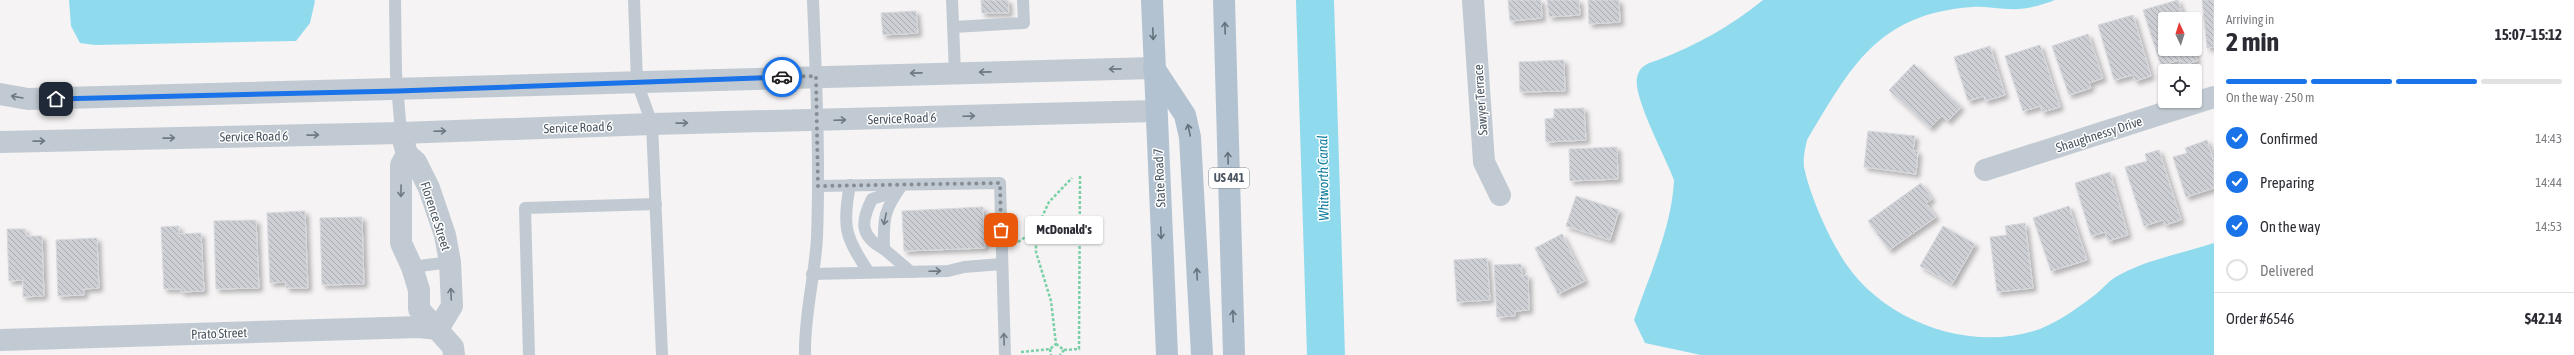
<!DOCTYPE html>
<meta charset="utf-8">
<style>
body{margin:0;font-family:"Asap Condensed",sans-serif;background:#f2f2f3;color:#2b2b33;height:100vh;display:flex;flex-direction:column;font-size:15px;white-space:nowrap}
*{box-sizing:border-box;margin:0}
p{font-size:13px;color:#7c7c81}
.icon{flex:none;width:22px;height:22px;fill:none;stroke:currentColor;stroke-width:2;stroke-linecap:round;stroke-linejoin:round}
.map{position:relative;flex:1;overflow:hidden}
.drawer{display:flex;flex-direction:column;background:#fff;width:360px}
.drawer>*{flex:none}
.needle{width:26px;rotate:356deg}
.buttons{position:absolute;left:2158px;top:12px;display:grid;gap:8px}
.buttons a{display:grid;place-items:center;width:44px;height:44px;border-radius:4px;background:#fff;box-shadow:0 1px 3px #0004;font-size:20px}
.pin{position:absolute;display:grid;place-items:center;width:34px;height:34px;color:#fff;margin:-17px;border-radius:8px;box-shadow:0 2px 6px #0006}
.courier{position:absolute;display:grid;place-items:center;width:40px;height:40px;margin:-20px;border:3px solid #1a73e8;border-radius:50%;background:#fff;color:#222;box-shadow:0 1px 5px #0007}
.bubble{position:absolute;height:28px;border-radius:4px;background:#fff;box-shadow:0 1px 3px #0004;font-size:13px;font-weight:700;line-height:28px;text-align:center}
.overview em{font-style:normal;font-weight:700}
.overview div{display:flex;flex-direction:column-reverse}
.overview{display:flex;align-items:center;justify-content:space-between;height:68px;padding:0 12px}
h1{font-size:26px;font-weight:700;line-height:30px}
.bar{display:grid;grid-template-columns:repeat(4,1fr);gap:6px 4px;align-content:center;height:48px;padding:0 12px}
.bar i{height:5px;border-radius:3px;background:#e1e1e2}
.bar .active{background:#1a73e8}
.bar p{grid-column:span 4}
.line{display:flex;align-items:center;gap:10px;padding:0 12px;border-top:1px solid #e1e1e2}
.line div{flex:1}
ol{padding:0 12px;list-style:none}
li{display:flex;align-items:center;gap:12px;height:44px}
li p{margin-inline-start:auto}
li .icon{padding:4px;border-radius:50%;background:#1a73e8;color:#fff;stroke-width:4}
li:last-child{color:#7c7c81}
li i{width:22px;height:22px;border:2px solid #e1e1e2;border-radius:50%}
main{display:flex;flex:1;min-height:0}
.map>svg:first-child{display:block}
.water{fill:#90daee}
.building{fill:url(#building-back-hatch);stroke:#d7d9de;filter:url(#shadow)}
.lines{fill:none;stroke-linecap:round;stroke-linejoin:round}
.path{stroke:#7ad0a6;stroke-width:2.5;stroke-dasharray:3 2;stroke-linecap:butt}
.service{stroke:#c1cad2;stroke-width:12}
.minor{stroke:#c1cad2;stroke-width:22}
.primary{stroke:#b3c2d1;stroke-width:22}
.oneway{stroke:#64717d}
.oneway2{stroke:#6e7983}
.done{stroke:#868d94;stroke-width:4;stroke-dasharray:0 7.2}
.route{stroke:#1a73e8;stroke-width:5}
.labels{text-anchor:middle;stroke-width:3;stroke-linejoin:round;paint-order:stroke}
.shield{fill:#fff;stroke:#808990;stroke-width:1}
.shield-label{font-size:12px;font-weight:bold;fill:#4a5661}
.street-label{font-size:13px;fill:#4a5661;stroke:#fff}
.water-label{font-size:14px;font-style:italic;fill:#0c7c9b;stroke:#fff}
</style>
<main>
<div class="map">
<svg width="2214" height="355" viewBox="0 0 2214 355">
<defs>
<pattern id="building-back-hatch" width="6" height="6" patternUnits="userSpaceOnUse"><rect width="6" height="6" fill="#cdcfd5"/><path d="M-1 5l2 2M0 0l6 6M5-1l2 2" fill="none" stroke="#a8abb0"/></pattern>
<filter id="shadow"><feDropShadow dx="3.5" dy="3.5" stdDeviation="2" flood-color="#0004"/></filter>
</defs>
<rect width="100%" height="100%" fill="#f5f3f3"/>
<g class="water">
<polygon points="69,0 314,0 315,1 310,23 296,41 95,45 80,43 71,26"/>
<polygon points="1296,0 1334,0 1345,355 1307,355"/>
<path d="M1763,0H2055C2039,6 2025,10 2008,9C1996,9 1984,6 1972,7C1877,14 1851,67 1807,140C1805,149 1803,157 1804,167C1809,192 1825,229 1838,251C1874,318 1967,355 2040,329C2061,320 2078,308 2096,294C2102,289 2108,282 2114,278C2141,261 2183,253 2214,243V355H1701L1645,343L1634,320C1649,276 1672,227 1674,180C1666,158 1633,97 1637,78C1639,66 1648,63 1658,60C1697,45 1731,26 1763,0Z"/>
</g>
<g class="building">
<polygon points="981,0 1008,0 1009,13 982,13"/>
<polygon points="1508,0 1541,0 1542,18 1510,21"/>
<polygon points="1547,0 1579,0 1580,15 1549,17"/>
<polygon points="1588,0 1619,0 1620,22 1589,24"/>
<polygon points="2178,0 2184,19 2165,19 2165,49 2194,49 2197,61 2181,66 2179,60 2161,66 2143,10"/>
<polygon points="2202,0 2214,0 2214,47 2207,48"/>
<polygon points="916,11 918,33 883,35 881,13"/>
<polygon points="2133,15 2151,76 2135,81 2133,75 2114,80 2098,25"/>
<polygon points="2088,34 2103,78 2089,83 2091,88 2069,95 2052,46"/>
<polygon points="2040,45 2060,107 2042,112 2041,106 2023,111 2005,56"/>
<polygon points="1990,46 2005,95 1985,101 1984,96 1968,101 1954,57"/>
<polygon points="1564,60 1565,91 1520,92 1519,62"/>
<polygon points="1914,64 1961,107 1948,121 1942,116 1930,128 1889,90"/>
<polygon points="1584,108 1586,140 1546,142 1545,119 1554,118 1554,109"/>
<polygon points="1868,131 1915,136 1913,151 1918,151 1916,174 1864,167"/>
<polygon points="2207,140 2214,162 2214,188 2186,197 2173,157 2187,153 2185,148"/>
<polygon points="1617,147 1618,179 1570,181 1569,149"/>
<polygon points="2159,150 2181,220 2165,225 2163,220 2144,226 2125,167 2147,161 2145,154"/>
<polygon points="2110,172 2128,235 2108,241 2105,232 2091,236 2075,183"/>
<polygon points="1921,183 1932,199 1926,203 1936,217 1889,250 1868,221"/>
<polygon points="1576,196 1619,210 1610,240 1566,226"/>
<polygon points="2069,206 2087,260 2051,271 2033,218"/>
<polygon points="983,207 985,248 904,251 902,211"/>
<polygon points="305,211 308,288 286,288 286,282 270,283 267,213"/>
<polygon points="362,217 364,284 322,285 320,218"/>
<polygon points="256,220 259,288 216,289 214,221"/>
<polygon points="2025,223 2033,288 1997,292 1990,237 2007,235 2005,226"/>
<polygon points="179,226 179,234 201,233 204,291 181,292 181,289 164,289 161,227"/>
<polygon points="1943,226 1975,244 1952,284 1920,266"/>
<polygon points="7,229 25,229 26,236 42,236 44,296 23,297 23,280 9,281"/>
<polygon points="1562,234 1585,281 1558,294 1535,248"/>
<polygon points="97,238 99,288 84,289 84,295 58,296 56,240"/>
<polygon points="1487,258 1490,300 1457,302 1454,260"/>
<polygon points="1521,264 1522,276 1528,275 1529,310 1515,311 1515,316 1497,317 1494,265"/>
</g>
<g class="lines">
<g class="path">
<polyline points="1018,242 1036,230 1049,202 1072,178"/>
<polyline points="1056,344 1064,350 1060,355"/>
<polyline points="1050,349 1051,355"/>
<polyline points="1064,350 1079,349 1080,176"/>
<polyline points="1021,352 1050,349 1056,344 1051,301 1036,252 1036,230"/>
</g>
<g class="service">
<polyline points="395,0 396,73 401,133"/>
<polyline points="634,0 637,82 652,124 662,355"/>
<polyline points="952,0 955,73"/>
<polyline points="954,27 1024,23 1023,0"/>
<path d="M850,185C842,226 845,237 868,271"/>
<path d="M902,185C884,210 883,218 884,249L911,272"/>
<polyline points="818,186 1000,183 1005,355"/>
<path d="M884,249C859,236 861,221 872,199L897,191"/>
<polyline points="412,267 450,262"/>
<polyline points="812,274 948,271 964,267 1002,264"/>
<polyline points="529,355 525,208 656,204"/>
<path d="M805,355C804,315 815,277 817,237C820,158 816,79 813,0"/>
</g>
<g class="minor">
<polyline points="1473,0 1484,162 1500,195"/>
<polyline points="0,94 28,99 1154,68"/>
<polyline points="403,140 407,154 416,162 429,188 445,235 450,262 452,306 438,329"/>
<polyline points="0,142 401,133 652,124 1156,111"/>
<polyline points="407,154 401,165 401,243 412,267 419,290 419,309 453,347 454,355"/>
<polyline points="1985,170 2214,97"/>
<polyline points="0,340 419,327 438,329"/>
</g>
<g class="primary">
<polyline points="1152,0 1167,355"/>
<polyline points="1224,0 1234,355"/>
<polyline points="1154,68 1185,115 1190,137 1202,355"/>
</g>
</g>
<defs><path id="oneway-shaft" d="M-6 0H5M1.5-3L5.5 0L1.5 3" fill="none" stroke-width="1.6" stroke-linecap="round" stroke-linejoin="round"/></defs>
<g class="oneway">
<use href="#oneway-shaft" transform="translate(1225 28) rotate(-92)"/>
<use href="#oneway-shaft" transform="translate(1153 34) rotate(88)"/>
<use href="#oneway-shaft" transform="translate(1189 130) rotate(-102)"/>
<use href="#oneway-shaft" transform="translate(1228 158) rotate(-92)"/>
<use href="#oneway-shaft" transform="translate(1161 233) rotate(87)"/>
<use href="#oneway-shaft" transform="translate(1197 274) rotate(-93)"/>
<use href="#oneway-shaft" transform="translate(1233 316) rotate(-92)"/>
</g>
<g class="oneway2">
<use href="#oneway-shaft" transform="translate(1115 69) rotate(179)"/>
<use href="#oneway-shaft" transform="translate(985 72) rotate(179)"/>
<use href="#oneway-shaft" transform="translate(916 73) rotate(179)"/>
<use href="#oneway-shaft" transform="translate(17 97) rotate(-170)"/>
<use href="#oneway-shaft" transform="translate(969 116) rotate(-2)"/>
<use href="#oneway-shaft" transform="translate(840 120) rotate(-2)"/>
<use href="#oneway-shaft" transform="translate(682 123) rotate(-1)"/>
<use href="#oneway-shaft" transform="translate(440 131) rotate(-2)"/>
<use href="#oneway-shaft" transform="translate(313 135) rotate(-1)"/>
<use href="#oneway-shaft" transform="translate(169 138) rotate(-1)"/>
<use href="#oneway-shaft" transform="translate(39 141) rotate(-1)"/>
<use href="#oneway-shaft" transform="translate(401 191) rotate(91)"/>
<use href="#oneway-shaft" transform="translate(885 219) rotate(102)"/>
<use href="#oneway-shaft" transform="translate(935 271) rotate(-2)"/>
<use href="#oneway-shaft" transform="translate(451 294) rotate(-93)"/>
<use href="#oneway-shaft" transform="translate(1004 339) rotate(-92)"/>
</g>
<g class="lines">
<polyline class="done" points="782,77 816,76 818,186 1000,183 1001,230"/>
<polyline class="route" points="56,99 398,91 782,77"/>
</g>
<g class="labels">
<rect class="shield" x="1209" y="168" width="40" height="20" rx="3"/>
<g class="shield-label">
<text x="1229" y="182">US 441</text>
</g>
<g class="street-label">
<text transform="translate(1480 100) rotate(-94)" y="5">Sawyer Terrace</text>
<text transform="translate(902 118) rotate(-2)" y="5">Service Road 6</text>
<text transform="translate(578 127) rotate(-2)" y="5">Service Road 6</text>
<text transform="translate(2099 134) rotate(-18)" y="5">Shaughnessy Drive</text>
<text transform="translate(254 136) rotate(-1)" y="5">Service Road 6</text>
<text transform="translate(1159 178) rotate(-93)" y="5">State Road 7</text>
<text transform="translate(436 216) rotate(72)" y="5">Florence Street</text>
<text transform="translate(219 333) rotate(-2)" y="5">Prato Street</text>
</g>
<g class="water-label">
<text transform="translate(1323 178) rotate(-91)" y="5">Whitworth Canal</text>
</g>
</g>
</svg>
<div class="buttons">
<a><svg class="needle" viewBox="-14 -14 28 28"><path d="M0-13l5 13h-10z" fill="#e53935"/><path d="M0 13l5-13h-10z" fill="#7c7c81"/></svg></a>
<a><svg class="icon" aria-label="locate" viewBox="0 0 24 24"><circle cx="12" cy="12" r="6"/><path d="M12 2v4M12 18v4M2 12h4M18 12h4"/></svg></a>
</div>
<div class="pin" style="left:1001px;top:230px;background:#ea580c"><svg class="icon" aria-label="bag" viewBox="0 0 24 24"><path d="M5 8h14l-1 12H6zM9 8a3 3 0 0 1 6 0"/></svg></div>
<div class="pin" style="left:56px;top:99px;background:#1f2937"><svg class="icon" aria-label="home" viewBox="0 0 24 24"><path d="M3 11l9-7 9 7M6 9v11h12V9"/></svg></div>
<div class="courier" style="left:782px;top:77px"><svg class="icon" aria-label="car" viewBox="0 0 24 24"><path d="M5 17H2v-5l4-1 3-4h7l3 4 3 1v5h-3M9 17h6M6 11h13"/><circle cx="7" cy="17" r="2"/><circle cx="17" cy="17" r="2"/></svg></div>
<div class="bubble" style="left:1025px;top:216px;width:78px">McDonald's</div>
</div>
<section class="drawer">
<div class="overview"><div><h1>2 min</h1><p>Arriving in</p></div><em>15:07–15:12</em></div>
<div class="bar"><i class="active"></i><i class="active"></i><i class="active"></i><i></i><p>On the way · 250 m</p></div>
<ol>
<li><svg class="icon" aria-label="check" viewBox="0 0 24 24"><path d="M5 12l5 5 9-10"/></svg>Confirmed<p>14:43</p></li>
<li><svg class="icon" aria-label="check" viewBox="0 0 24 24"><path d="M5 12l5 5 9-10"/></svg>Preparing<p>14:44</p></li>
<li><svg class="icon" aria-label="check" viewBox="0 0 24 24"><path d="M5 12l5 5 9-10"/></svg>On the way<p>14:53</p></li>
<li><i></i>Delivered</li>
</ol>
<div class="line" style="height:52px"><div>Order #6546</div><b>$42.14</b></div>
</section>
</main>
